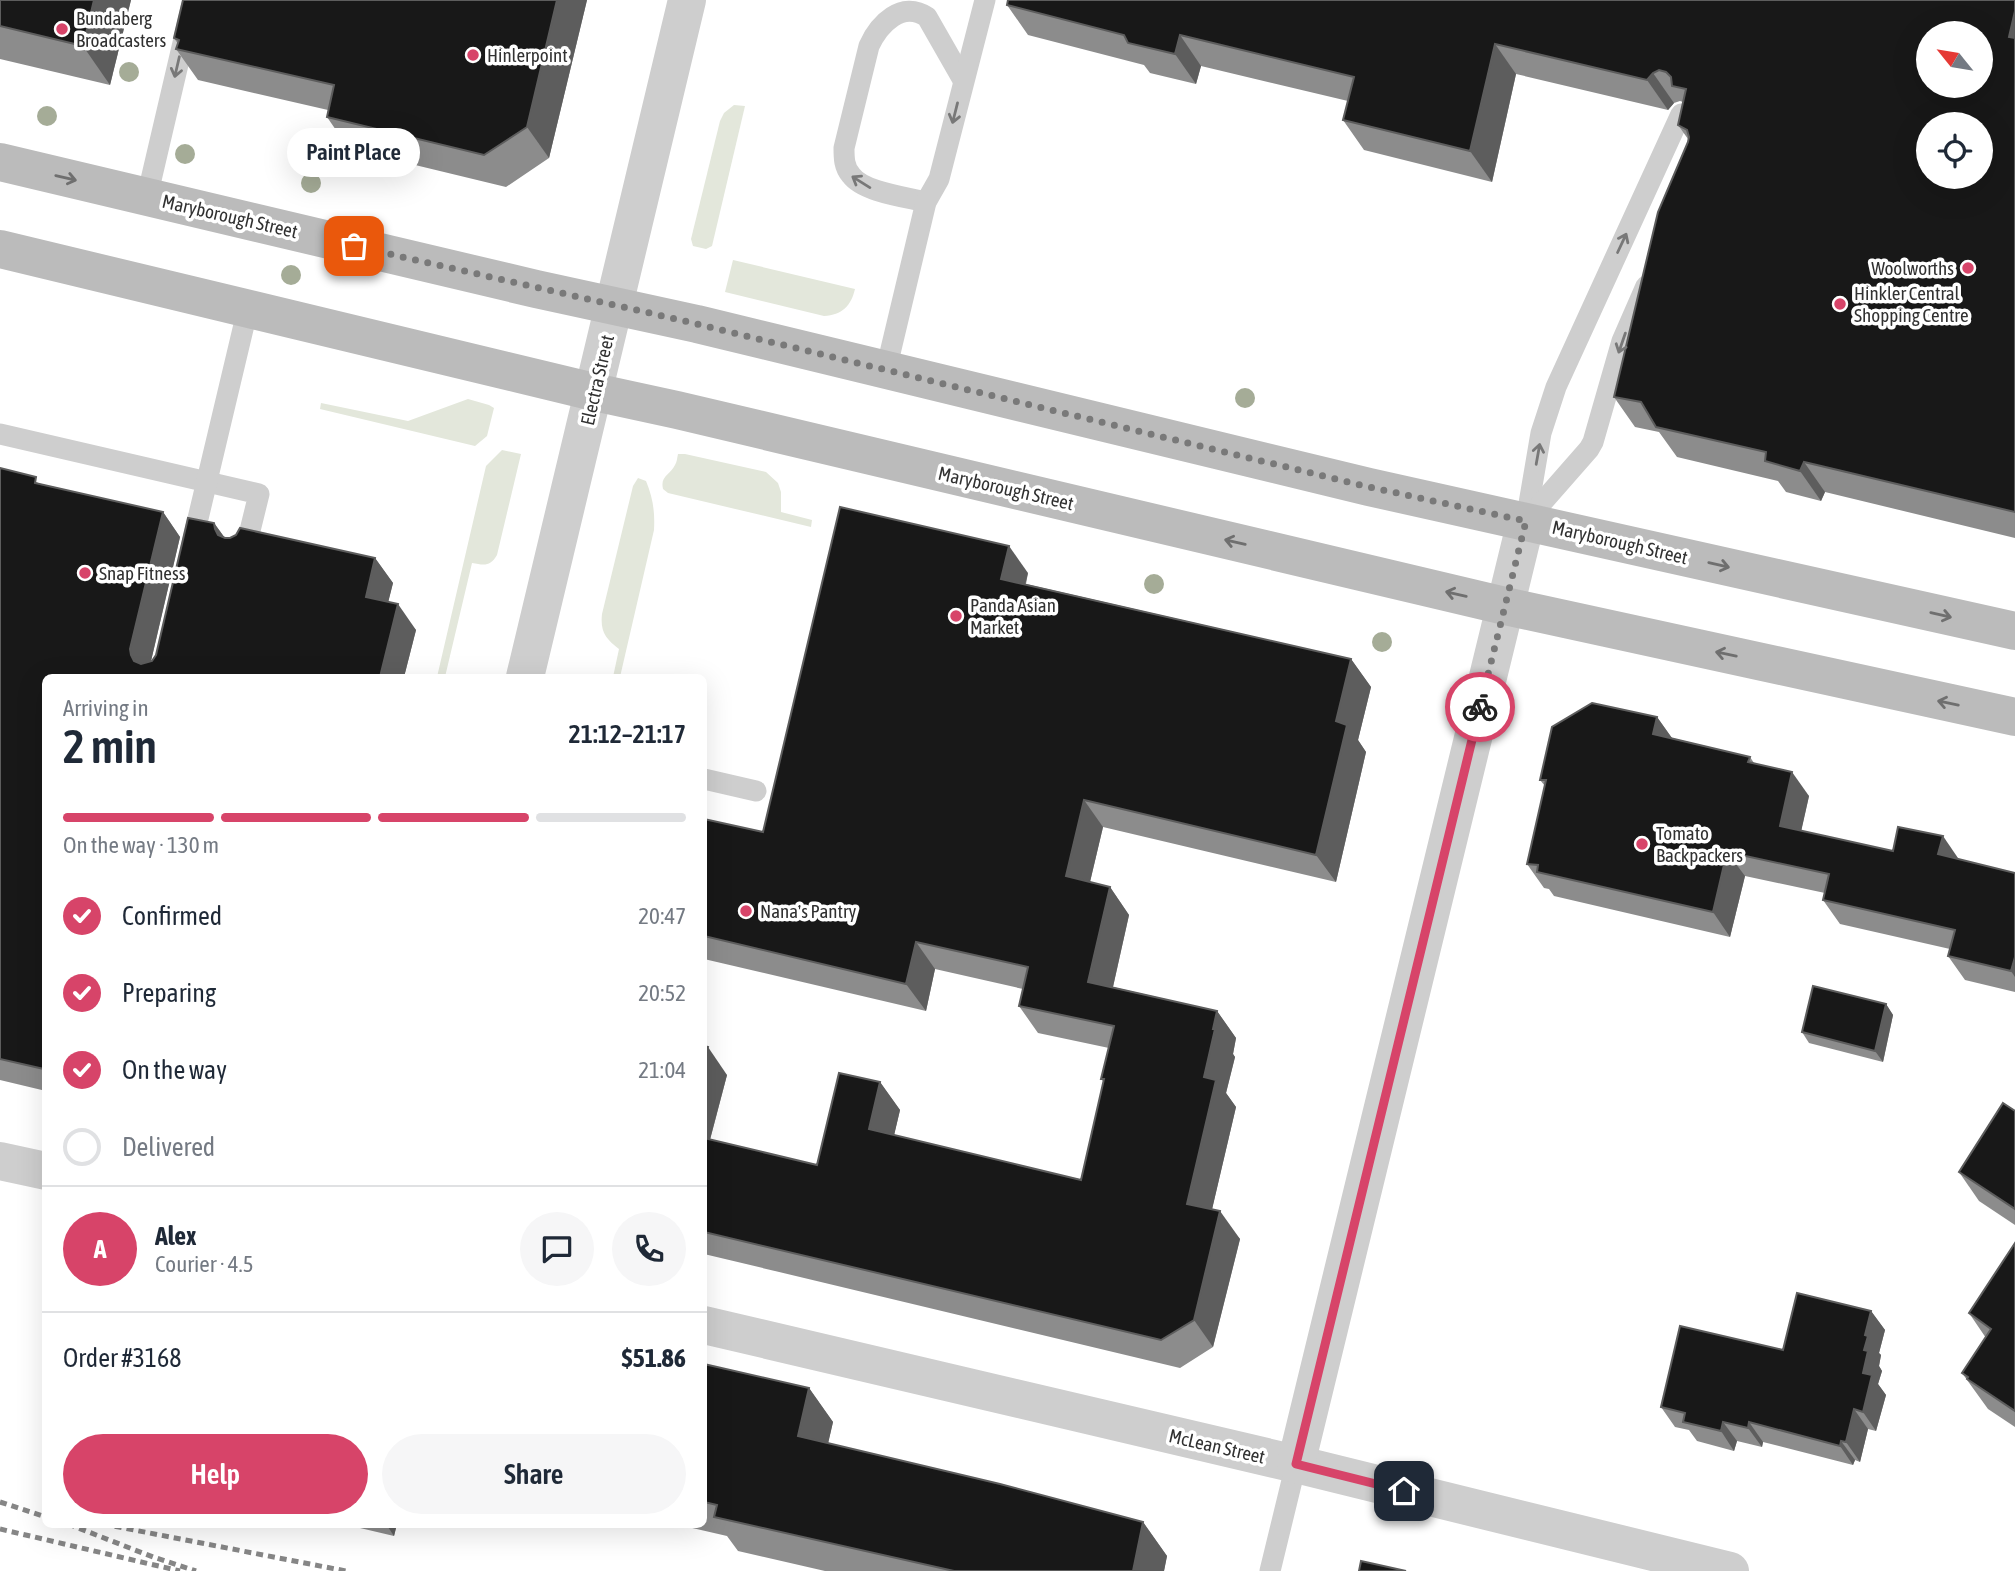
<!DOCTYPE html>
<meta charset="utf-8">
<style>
body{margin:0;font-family:"Asap Condensed",sans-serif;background:#f6f6f7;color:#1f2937;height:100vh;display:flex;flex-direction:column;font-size:26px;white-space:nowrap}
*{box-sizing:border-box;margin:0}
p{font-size:23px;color:#747a83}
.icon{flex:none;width:38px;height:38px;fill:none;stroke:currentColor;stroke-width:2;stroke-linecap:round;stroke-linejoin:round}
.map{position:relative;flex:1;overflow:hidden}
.panel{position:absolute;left:42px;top:674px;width:665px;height:854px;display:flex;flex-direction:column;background:#fff;border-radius:10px;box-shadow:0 7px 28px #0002}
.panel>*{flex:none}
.needle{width:46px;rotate:300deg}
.controls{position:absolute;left:1916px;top:21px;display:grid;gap:14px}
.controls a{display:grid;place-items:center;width:77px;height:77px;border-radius:50%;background:#fff;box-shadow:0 7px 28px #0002;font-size:35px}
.pin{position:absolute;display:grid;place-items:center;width:60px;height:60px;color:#fff;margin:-30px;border-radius:14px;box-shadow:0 4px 10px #0006}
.courier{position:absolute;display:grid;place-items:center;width:70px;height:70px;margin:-35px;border:5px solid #d74469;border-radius:50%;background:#fff;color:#222;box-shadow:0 2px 9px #0007}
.bubble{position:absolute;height:49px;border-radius:24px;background:#fff;box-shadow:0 7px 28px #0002;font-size:23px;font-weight:600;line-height:49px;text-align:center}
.head em{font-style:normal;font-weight:600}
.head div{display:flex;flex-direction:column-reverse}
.head{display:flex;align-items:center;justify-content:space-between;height:119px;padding:0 21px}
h1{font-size:46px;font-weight:600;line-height:52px}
.bar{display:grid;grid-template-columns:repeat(4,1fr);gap:10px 7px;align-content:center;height:84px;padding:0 21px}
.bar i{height:9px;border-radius:5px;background:#e0e1e3}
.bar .active{background:#d74469}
.bar p{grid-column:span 4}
.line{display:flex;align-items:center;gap:18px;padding:0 21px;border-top:2px solid #e0e1e3}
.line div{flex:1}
.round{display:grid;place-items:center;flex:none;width:74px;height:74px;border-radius:37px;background:#f6f6f7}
ol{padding:0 21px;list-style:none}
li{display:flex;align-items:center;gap:21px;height:77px}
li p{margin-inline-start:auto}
li .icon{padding:7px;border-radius:50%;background:#d74469;color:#fff;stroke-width:4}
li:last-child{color:#747a83}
li i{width:38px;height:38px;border:4px solid #e0e1e3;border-radius:50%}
.primary-button{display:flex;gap:14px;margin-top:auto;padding:14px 21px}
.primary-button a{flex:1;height:80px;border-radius:42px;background:#d74469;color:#fff;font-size:28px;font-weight:600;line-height:80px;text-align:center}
.primary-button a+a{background:#f6f6f7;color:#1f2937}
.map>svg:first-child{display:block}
.green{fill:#e3e7db}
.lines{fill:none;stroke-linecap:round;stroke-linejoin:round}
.lane{stroke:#cecece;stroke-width:21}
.street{stroke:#cecece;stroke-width:38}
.secondary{stroke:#bbb;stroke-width:38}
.rail{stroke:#868686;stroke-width:5;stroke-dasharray:7 5;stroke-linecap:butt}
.tree{fill:#a5ac97}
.wall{fill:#8c8c8c}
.shaded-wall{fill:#5d5d5d}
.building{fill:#181818;stroke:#5d5d5d;stroke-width:2;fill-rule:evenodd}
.oneway{stroke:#787878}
.oneway2{stroke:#6f6f6f}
.done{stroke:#797979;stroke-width:7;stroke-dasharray:0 12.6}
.route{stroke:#d74469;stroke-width:9}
.poi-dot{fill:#d74469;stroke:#fff;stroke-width:2.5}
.labels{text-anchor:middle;stroke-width:7;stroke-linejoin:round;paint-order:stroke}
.poi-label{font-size:19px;fill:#313131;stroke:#fff;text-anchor:start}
.street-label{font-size:19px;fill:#313131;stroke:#fff}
</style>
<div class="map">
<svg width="2015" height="1571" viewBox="0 0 2015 1571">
<rect width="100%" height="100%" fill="#fff"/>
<g class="green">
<polygon points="734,105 745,106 712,246 706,249 693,246 691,239 720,121 724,113"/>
<path d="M733,260L855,289C851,306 842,315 824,316L725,292Z"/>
<polygon points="468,399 489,405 494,408 487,436 475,446 320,409 321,403 408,421"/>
<path d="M502,450L521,454L497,555C490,567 484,565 472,563L445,677H437L486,466Z"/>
<path d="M678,454H685L766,472L778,483L781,492V512L812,520L811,527L668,493L663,489C660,476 670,475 675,465C677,462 677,458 678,454Z"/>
<path d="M638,478L646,481C653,498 655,512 654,530L620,677H613L619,649C606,639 600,632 602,614L633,486Z"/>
</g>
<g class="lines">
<g class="lane">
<polyline points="147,197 193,0"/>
<path d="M926,202C905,197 863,192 851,175C844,167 844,158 844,148L869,46C879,24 902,0 927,17L963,80"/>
<polyline points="886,370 926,202 939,179 985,0"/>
<polyline points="0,434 259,494 245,551"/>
<polyline points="1526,521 1541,433 1556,387 1681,114"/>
<polyline points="1526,521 1589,449 1593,442 1622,341 1646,286"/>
<polyline points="191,548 248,308"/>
<polyline points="704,779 756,791"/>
<polyline points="1270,1571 1296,1464"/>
</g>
<g class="street">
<polyline points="525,677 687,0"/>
<polyline points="0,1161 46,1171"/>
<polyline points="704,1325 1296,1464 1730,1571"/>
<polyline points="1296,1464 1526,521"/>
</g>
<g class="secondary">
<polyline points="0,162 536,289 697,324 1369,487 2015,631"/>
<polyline points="0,249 594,392 677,410 1505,606 2015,717"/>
</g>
<g class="rail">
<polyline points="0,1502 46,1517"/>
<polyline points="68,1524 153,1557 196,1571"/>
<polyline points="103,1524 346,1571"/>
<polyline points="0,1529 180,1571"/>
</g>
</g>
<g class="tree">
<circle cx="129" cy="72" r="10"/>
<circle cx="47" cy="116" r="10"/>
<circle cx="185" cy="154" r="10"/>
<circle cx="311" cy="183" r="10"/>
<circle cx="291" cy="275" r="10"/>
<circle cx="1245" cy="398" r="10"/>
<circle cx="1154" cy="584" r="10"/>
<circle cx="1382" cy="642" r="10"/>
</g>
<g class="wall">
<polygon points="0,0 131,0 110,85 0,59"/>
<polygon points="183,0 587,0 549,158 506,187 349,149 327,117 328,110 198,80 176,49 178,44 174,38"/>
<polygon points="2015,0 2015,538 1825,492 1821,501 1786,492 1778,481 1677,457 1659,432 1635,427 1614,397 1688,142 1688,139 1678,125 1683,102 1680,101 1674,103 1668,110 1516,74 1492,182 1364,150 1343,120 1348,101 1201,66 1196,84 1150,73 1144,65 1028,35 1007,5"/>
<polygon points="0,468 41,484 163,512 180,537 151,661 156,655 214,523 225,538 375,558 393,583 388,602 416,630 404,677 46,677 46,1091 0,1080"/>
<polygon points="1028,573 1026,584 1351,659 1371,687 1358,740 1366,752 1336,882 1103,827 1090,882 1110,887 1129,915 1113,987 1217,1011 1236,1038 1233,1054 1235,1057 1226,1093 1236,1107 1212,1209 1240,1239 1213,1347 1180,1368 704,1254 704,1064 727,1075 710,1140 817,1165 880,1082 900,1110 894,1135 1081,1180 1104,1082 1101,1079 1109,1048 1038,1033 1019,1006 1023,989 935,969 926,1011 704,959 704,819 763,832"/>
<polygon points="1657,717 1672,738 1750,757 1754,763 1809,796 1801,831 1893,851 1959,859 2015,873 2015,992 1965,980 1948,956 1950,949 1840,924 1823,900 1825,893 1745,876 1730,937 1554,896 1549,889 1544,888 1527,864 1545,786 1540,780"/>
<polygon points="1886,1004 1893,1015 1883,1062 1809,1043 1802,1032"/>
<polygon points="2015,1111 2015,1225 1979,1201 1959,1172"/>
<polygon points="2015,1243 2015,1427 1988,1409 1962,1373 1986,1338 1969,1313"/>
<polygon points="1871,1311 1885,1330 1879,1353 1881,1355 1879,1366 1882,1371 1878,1384 1886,1395 1876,1431 1868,1429 1860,1462 1855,1460 1853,1465 1763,1442 1762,1447 1737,1441 1734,1451 1697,1441 1689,1430 1675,1427 1661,1407"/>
<polygon points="704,1364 809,1388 833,1422 828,1443 1143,1522 1167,1556 1164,1571 825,1571 738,1551 727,1536 675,1524 704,1524"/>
<polygon points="343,1524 397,1524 394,1536"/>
</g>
<g class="shaded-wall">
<polygon points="94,0 131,0 110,85 83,46"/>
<polygon points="557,0 587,0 549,158 527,127"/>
<polygon points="2015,11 2015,45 2009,37"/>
<polygon points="1180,35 1201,66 1196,84 1175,54"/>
<polygon points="1495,44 1516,74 1492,182 1470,151"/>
<polygon points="1653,73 1674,103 1668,110 1647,80"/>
<polygon points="1804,462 1825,492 1821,501 1800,471"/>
<polygon points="163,512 180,537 148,674 134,661 131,655 130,649"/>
<polygon points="214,523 232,548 218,535 215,529"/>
<polygon points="1009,546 1028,573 1020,606 1001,579"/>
<polygon points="375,558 393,583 383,623 366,597"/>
<polygon points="398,604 416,630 404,677 380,677"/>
<polygon points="1351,659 1371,687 1358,740 1366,752 1336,882 1316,855 1336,721"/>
<polygon points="1657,717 1674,741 1653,734"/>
<polygon points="1792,772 1809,796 1797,850 1780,826"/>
<polygon points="1084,800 1103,827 1085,903 1066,876"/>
<polygon points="1943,836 1960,861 1938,854"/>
<polygon points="1727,852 1745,876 1730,937 1713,912"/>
<polygon points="1110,887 1129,915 1108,1009 1088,982"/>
<polygon points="916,942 935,969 926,1011 906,984"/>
<polygon points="2015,957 2015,977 2011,971"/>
<polygon points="1886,1004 1893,1015 1883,1062 1875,1051"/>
<polygon points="1217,1011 1236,1038 1233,1054 1235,1057 1226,1093 1236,1107 1207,1231 1187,1204 1204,1077"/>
<polygon points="708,1047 727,1075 704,1162 704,1064"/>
<polygon points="880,1082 900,1110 889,1157 869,1129"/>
<polygon points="1220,1211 1240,1239 1213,1347 1194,1320"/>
<polygon points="1871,1311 1885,1330 1879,1353 1881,1355 1879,1366 1882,1371 1878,1384 1886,1395 1876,1431 1863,1412 1863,1373 1865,1335"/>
<polygon points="809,1388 833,1422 822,1470 798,1436"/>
<polygon points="1854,1409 1868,1429 1860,1462 1846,1442"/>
<polygon points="1723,1422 1737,1441 1734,1451 1721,1431"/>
<polygon points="1749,1422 1763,1442 1762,1447 1748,1428"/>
<polygon points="1841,1441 1855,1460 1853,1465 1840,1446"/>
<polygon points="1143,1522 1167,1556 1164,1571 1133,1571"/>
<polygon points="386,1524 397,1524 394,1536"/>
</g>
<g class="building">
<polygon points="0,0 94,0 83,46 0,26"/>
<polygon points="183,0 557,0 527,127 484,155 327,117 334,85 176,49 179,40 174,38"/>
<path d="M1008,0H2015V11L2009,37L2015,38V512L1804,462L1800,471L1765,461L1766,452L1656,427L1641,402L1614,397L1658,212L1688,142L1689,137L1687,130L1678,125L1686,89L1672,86L1671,77L1666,72L1659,70L1653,73L1647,80L1495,44L1470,151L1343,120L1354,77L1180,35L1175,54L1128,43L1124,35L1007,5ZM1928,33H1981V86H1928ZM1928,124H1981V177H1928Z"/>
<polygon points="0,468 36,477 35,483 163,512 130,649 131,655 134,661 141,664 152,661 156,655 188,518 214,523 215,529 218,535 225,538 230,538 236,535 240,528 375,558 366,597 398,604 380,677 46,677 46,1063 44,1069 0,1059"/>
<polygon points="840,507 1009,546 1001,579 1351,659 1336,721 1347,725 1316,855 1084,800 1066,876 1110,887 1088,982 1217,1011 1213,1029 1215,1029 1204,1077 1216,1080 1187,1204 1220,1211 1194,1320 1161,1340 704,1232 704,1138 817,1165 839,1073 880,1082 869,1129 1081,1180 1104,1079 1101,1079 1114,1026 1019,1006 1028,967 916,942 906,984 704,936 704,819 763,832"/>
<polygon points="1592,703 1657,717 1653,734 1750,757 1748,762 1792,772 1780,826 1893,851 1898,827 1943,836 1938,854 2015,873 2015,957 2011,971 1948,956 1955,930 1823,900 1829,874 1727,852 1713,912 1537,872 1538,865 1527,864 1546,780 1540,780 1552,727"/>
<polygon points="1813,986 1886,1004 1875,1051 1802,1032"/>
<polygon points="704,1046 708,1047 704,1064"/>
<polygon points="2003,1103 2015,1111 2015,1209 1959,1172"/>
<polygon points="2015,1243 2015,1411 1967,1379 1968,1377 1962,1373 1991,1329 1969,1313"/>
<polygon points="1797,1293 1871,1311 1865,1335 1868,1336 1864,1350 1868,1351 1863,1373 1872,1375 1863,1412 1854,1409 1846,1442 1841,1441 1840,1446 1749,1422 1748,1428 1723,1422 1721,1431 1683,1422 1685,1413 1661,1407 1680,1326 1783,1350"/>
<polygon points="704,1364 809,1388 798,1436 1000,1484 1143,1522 1133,1571 954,1571 714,1517 717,1505 704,1502"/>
<polygon points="1361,1561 1406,1571 1359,1571"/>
</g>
<defs><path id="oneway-shaft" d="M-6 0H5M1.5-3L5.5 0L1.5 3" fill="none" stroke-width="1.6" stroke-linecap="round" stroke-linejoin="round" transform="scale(1.75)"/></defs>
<g class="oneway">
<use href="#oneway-shaft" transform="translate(177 67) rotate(103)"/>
<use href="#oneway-shaft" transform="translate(955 113) rotate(104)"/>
<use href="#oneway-shaft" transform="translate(861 182) rotate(-148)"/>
<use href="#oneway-shaft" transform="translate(1622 243) rotate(-65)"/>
<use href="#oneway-shaft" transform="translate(1622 343) rotate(109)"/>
<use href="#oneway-shaft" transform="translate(1538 454) rotate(-80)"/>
</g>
<g class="oneway2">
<use href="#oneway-shaft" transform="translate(66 178) rotate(13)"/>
<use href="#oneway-shaft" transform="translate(1235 542) rotate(-167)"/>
<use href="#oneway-shaft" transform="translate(1719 565) rotate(13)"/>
<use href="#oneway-shaft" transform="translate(1456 594) rotate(-167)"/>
<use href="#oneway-shaft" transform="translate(1941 615) rotate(13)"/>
<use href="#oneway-shaft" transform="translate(1726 654) rotate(-168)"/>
<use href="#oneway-shaft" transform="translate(1948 703) rotate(-168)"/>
</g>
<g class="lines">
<polyline class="done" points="354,246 676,319 1369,487 1526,521 1480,707"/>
<polyline class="route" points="1404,1491 1296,1464 1480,707"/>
</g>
<g class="poi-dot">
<circle cx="62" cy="29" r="7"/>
<circle cx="473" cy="55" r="7"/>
<circle cx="1968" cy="268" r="7"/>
<circle cx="1840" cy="304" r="7"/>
<circle cx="85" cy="573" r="7"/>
<circle cx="956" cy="616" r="7"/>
<circle cx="1642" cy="844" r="7"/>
<circle cx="746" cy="911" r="7"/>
</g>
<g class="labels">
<g class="poi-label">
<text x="76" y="25">Bundaberg<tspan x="76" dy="22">Broadcasters</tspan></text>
<text x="487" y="62">Hinlerpoint</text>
<text x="1954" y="275" text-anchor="end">Woolworths</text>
<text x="1854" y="300">Hinkler Central<tspan x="1854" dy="22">Shopping Centre</tspan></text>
<text x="99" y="580">Snap Fitness</text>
<text x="970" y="612">Panda Asian<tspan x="970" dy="22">Market</tspan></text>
<text x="1656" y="840">Tomato<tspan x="1656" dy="22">Backpackers</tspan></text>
<text x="760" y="918">Nana's Pantry</text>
</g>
<g class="street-label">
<text transform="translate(230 216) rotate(13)" y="7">Maryborough Street</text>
<text transform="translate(597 380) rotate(-77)" y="7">Electra Street</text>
<text transform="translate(1006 488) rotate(13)" y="7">Maryborough Street</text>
<text transform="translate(1620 542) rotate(13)" y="7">Maryborough Street</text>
<text transform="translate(1217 1446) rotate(13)" y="7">McLean Street</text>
</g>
</g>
</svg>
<div class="controls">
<a><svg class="needle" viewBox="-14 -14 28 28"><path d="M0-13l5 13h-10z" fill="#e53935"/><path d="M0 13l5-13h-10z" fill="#747a83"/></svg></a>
<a><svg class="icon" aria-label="locate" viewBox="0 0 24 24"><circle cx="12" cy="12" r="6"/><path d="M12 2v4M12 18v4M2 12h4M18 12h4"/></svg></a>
</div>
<div class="pin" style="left:354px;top:246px;background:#ea580c"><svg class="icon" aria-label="bag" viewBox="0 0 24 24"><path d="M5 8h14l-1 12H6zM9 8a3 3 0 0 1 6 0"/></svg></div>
<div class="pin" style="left:1404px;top:1491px;background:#1f2937"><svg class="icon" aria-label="home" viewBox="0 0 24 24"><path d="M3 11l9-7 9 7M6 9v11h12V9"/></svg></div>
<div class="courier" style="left:1480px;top:707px"><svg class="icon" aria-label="bike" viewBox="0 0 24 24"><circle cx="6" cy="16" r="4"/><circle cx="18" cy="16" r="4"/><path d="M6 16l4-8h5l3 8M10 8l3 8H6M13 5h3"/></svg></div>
<div class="bubble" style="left:287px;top:128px;width:133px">Paint Place</div>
<section class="panel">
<div class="head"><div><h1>2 min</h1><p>Arriving in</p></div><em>21:12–21:17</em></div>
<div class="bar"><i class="active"></i><i class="active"></i><i class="active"></i><i></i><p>On the way · 130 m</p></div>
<ol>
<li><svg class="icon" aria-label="check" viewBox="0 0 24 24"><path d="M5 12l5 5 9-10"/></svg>Confirmed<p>20:47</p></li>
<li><svg class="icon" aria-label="check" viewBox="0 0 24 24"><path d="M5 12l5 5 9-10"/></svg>Preparing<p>20:52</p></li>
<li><svg class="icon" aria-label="check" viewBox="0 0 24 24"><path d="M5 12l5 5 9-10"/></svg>On the way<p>21:04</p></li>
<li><i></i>Delivered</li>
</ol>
<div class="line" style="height:126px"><b class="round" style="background:#d74469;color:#fff">A</b><div><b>Alex</b><p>Courier · 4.5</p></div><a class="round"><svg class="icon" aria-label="chat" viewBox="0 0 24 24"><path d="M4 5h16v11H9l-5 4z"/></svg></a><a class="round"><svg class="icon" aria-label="phone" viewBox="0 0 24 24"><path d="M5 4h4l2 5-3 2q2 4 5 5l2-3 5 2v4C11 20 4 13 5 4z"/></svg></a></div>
<div class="line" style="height:91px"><div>Order #3168</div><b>$51.86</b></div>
<div class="primary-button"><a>Help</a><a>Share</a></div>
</section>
</div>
